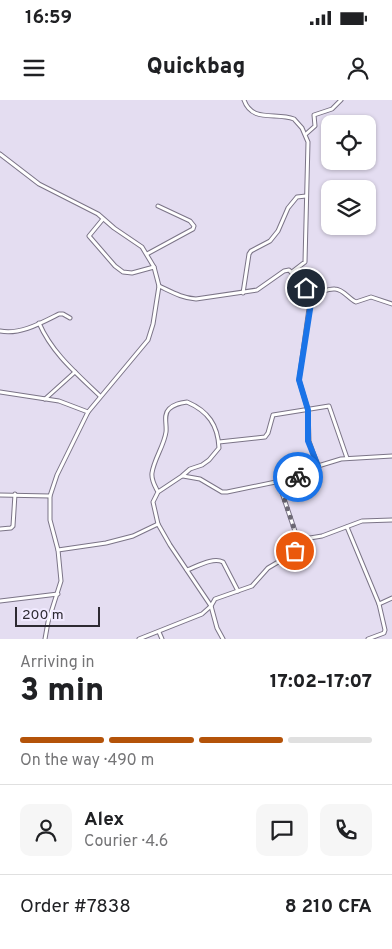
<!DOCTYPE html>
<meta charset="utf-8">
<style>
body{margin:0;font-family:Overpass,sans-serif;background:#f6f6f6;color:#202124;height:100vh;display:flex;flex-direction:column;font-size:19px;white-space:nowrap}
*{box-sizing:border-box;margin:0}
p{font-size:16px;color:#757577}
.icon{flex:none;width:28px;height:28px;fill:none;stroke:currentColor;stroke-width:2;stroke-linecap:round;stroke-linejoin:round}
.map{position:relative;height:539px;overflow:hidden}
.panel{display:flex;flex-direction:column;background:#fff;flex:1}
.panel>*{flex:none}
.fabs{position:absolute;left:321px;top:15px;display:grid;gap:10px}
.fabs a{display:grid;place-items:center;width:55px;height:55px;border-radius:10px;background:#fff;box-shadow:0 1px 4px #0004;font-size:25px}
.scale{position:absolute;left:15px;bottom:12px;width:85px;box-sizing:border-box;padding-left:5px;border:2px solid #2d2a32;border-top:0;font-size:14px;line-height:18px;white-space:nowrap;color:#2d2a32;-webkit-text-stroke:4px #f1eaff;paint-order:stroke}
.pin{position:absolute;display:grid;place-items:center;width:42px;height:42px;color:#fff;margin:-21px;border:2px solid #fff;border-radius:50%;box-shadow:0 1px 5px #0007}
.courier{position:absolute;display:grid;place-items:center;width:50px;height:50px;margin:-25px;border:4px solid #1a73e8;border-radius:50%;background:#fff;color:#222;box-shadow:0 1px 6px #0007}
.overview em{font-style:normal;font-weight:800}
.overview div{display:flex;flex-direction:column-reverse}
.overview{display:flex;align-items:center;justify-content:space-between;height:85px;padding:0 20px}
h1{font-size:32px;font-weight:800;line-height:38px}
.bar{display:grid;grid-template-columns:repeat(4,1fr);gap:8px 5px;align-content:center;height:60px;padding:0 20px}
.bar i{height:6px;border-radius:4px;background:#e0e0e0}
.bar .selected{background:#b45309}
.bar p{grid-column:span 4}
.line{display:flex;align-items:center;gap:12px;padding:0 20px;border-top:1px solid #e0e0e0}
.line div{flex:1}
.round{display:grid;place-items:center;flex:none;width:52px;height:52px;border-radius:10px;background:#f6f6f6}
.status{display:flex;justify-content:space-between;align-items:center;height:35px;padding:0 25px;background:#fff;direction:ltr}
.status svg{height:14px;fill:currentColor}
header{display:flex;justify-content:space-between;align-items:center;height:65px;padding:0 20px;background:#fff;font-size:22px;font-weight:800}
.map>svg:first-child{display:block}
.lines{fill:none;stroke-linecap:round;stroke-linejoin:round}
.minor-casing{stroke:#7b7487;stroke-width:5}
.minor{stroke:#fff;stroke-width:3}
.done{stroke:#6d6975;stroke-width:5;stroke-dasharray:0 9}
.route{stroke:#1a73e8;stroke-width:6}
</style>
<div class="status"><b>16:59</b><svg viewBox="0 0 49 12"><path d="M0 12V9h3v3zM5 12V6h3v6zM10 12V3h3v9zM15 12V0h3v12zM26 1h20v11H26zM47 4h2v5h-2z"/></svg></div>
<header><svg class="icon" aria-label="menu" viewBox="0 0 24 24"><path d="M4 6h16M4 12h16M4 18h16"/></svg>Quickbag<svg class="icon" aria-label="person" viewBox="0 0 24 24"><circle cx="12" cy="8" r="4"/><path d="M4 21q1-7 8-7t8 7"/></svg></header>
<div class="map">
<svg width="392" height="539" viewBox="0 0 392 539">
<rect width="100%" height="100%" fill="#e4ddf1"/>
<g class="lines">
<g class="minor-casing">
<g id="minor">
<path d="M244,0C252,23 276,12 294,19L302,28L308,42L305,162L292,172"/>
<polyline points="306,34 315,26 314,15 332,9 341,0"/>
<polyline points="0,54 39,84 98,114 114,128 142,147 154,167 159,186 153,224 148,240 88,312 57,375 50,396 50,420 58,450 61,481 48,522 45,539"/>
<polyline points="103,119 89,136 115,166 123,172 132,173 154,167"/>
<polyline points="147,154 193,129 194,126 190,121 158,106"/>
<path d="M159,186C172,192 182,198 196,199L257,190L284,171L289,170L311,194C320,194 327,188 335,189C343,189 349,199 356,202L371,197L392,204"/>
<polyline points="243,193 249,154 251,151 270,141 278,131 288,108 297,97 306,96"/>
<polyline points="311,194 299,280 308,310 309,341 318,366"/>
<path d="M39,223C52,253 76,273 100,296"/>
<path d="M0,231C20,235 41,223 59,214H63L70,218"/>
<polyline points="0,292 59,301 88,312"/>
<polyline points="45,299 75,272"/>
<polyline points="219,342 265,337 268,333 273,315 329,306 347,358"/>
<polyline points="183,376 200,379 222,392 227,392 295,378 318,366 341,359 392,356"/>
<polyline points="278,381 299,443"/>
<path d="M158,392C155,386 151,380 152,373C154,359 164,346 166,332C167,324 163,315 169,309C174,304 180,303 187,302C208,311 218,325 219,348L209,360L202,365L190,369L182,376L158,392L153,402L158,424"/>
<polyline points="0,395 50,396"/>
<polyline points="347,427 379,504"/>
<polyline points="0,429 11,428 13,426 15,394"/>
<polyline points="58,450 106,443 133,436 158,424 170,445 211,506 217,528 223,539"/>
<path d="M187,470C198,466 213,457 223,462L238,491"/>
<polyline points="0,501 58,494"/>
<polyline points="159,532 162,539"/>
<polyline points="139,539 202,514 211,506 215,499 252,486 268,468 290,455 299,443 304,439 322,436 362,421 392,420"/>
<polyline points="368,539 384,533 385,530 379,504 392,498"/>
</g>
</g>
<use href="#minor" class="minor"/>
</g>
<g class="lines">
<polyline class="done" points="295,451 299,443 278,381 298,377"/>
<polyline class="route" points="298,377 318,366 308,341 308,310 299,280 311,203 311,194 306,188"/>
</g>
</svg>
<div class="fabs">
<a><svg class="icon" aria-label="locate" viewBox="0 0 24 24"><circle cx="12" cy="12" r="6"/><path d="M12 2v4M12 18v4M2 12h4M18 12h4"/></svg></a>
<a><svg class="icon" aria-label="layers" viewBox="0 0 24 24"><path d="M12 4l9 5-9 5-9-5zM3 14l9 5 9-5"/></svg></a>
</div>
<div class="scale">200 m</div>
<div class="pin" style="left:295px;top:451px;background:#ea580c"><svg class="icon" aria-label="bag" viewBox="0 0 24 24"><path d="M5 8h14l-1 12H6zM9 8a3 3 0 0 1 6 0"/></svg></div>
<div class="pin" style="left:306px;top:188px;background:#1f2937"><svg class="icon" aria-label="home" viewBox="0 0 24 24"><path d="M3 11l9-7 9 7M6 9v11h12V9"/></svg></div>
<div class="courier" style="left:298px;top:377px"><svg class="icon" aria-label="bike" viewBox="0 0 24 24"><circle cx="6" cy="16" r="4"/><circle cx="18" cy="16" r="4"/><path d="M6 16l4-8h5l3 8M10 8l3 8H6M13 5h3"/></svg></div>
</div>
<section class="panel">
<div class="overview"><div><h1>3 min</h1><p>Arriving in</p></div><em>17:02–17:07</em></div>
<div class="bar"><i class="selected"></i><i class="selected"></i><i class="selected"></i><i></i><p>On the way · 490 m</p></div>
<div class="line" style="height:90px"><a class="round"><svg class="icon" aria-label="person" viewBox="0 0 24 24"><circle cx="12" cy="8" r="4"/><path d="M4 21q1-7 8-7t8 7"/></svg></a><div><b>Alex</b><p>Courier · 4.6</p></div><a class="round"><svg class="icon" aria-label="chat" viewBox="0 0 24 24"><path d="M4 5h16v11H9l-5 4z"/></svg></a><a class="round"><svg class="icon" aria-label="phone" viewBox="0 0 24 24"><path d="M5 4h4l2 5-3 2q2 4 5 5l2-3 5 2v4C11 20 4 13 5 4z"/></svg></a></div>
<div class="line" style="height:65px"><div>Order #7838</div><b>8 210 CFA</b></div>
</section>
